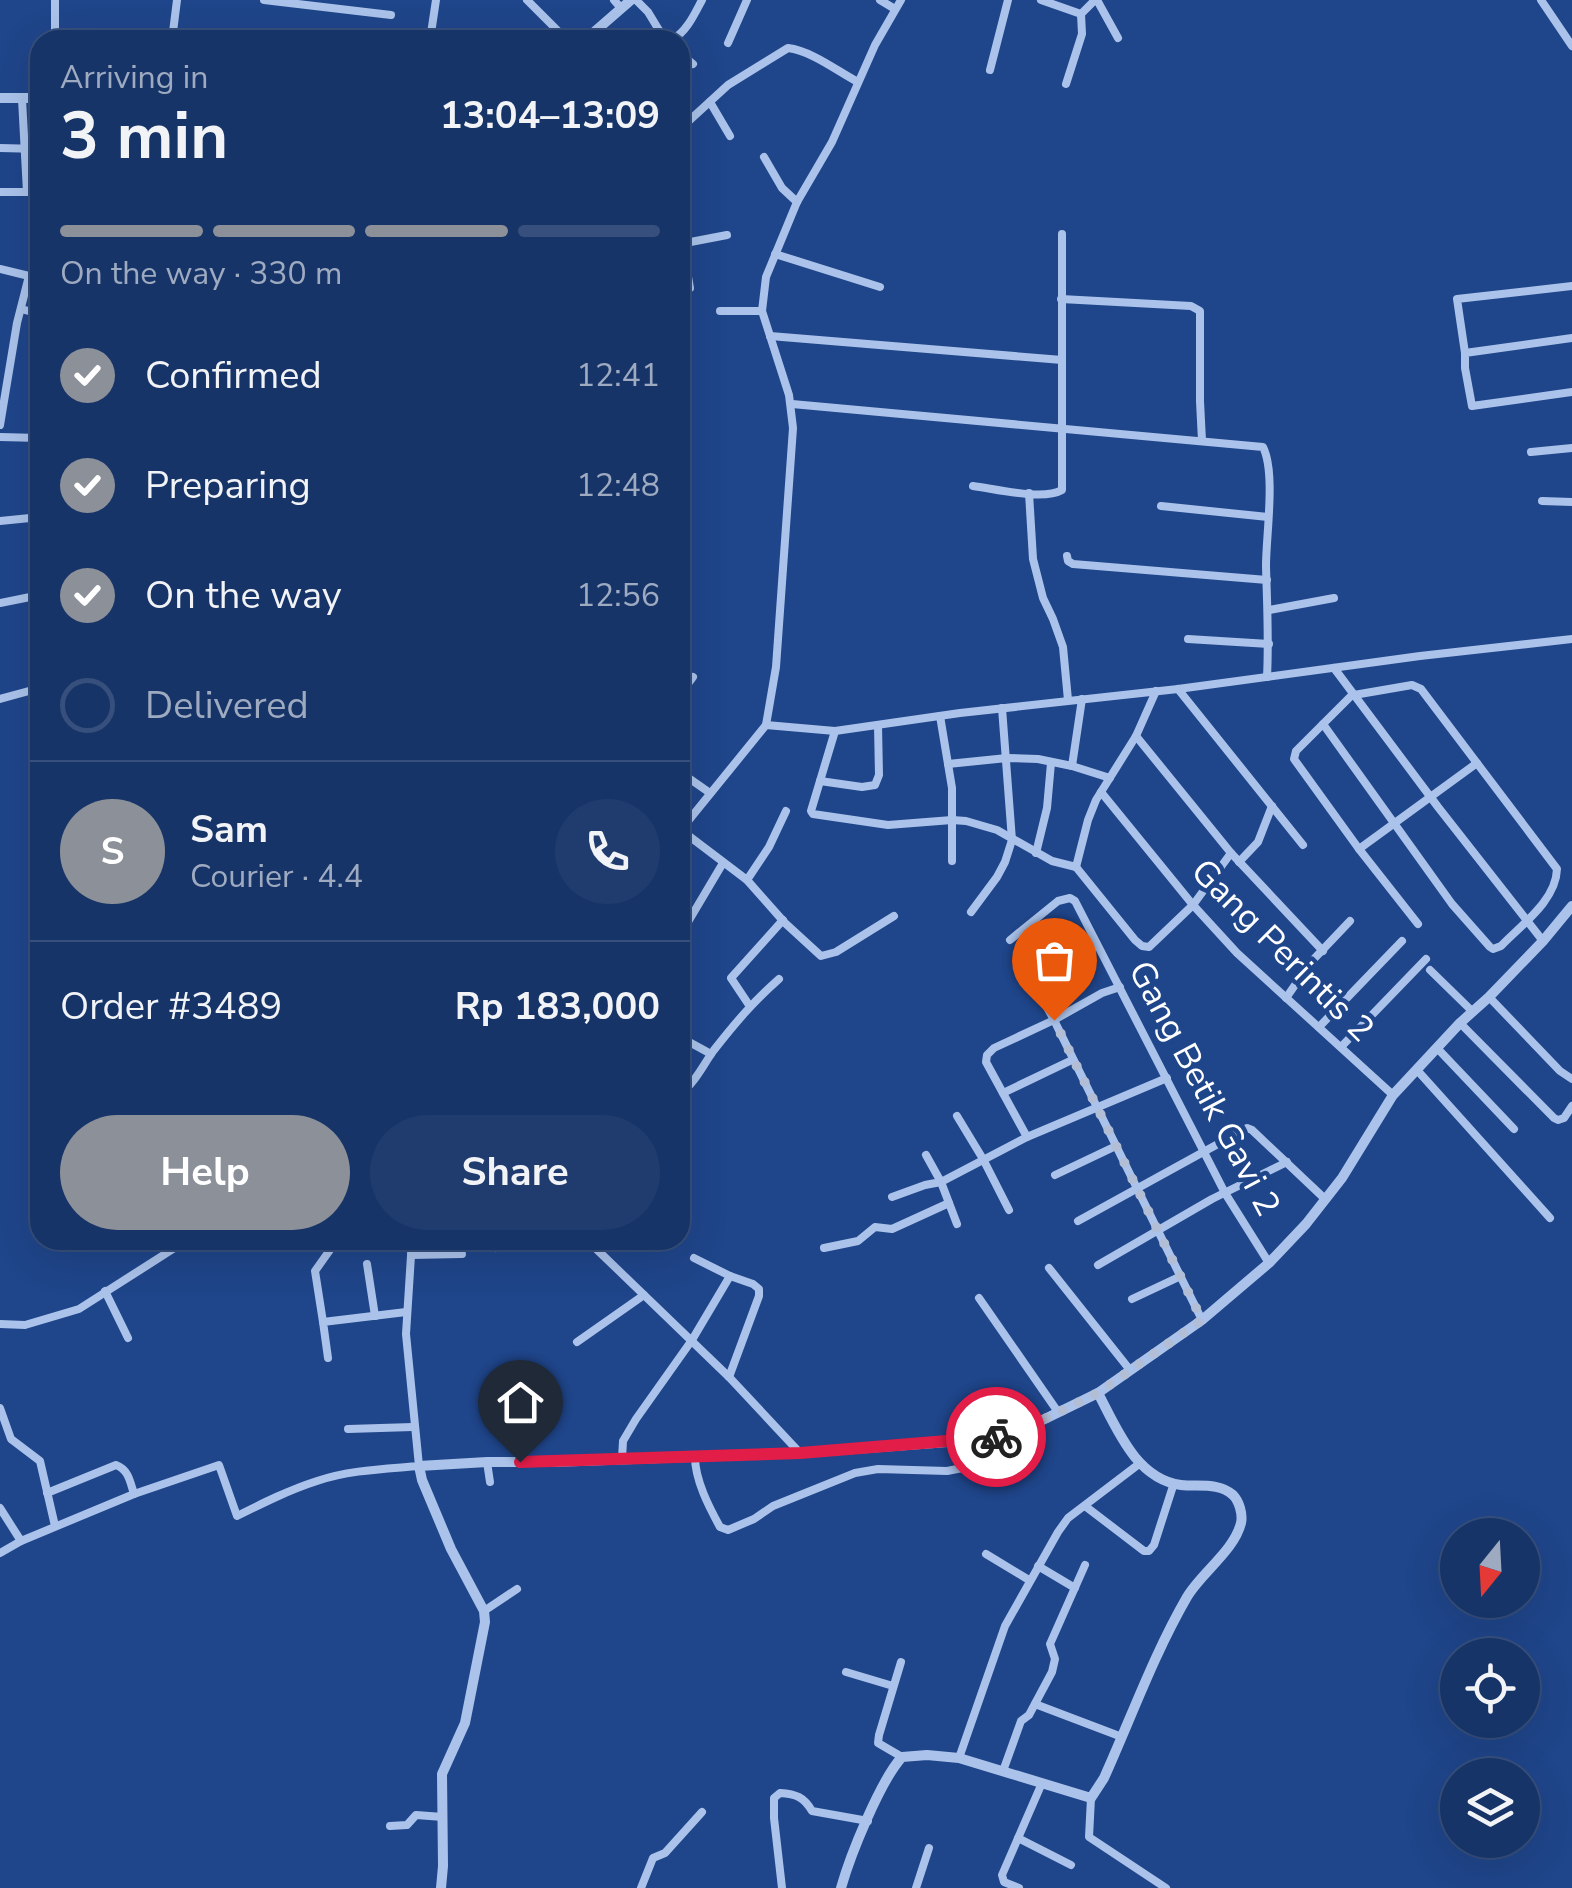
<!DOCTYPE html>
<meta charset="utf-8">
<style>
body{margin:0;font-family:"Nunito Sans",sans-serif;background:#203c6e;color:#f1f3f6;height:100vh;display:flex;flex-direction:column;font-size:38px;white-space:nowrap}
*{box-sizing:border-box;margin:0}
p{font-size:32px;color:#9eaac0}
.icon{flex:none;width:55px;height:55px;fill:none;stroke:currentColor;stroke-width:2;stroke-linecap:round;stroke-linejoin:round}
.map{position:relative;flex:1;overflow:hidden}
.panel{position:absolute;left:30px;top:30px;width:660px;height:1220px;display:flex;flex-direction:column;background:#173468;border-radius:30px;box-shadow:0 10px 40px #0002,0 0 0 2px #364f7c}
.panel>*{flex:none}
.needle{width:65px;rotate:198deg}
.fabs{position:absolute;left:1440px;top:1518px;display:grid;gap:20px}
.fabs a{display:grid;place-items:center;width:100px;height:100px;border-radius:50%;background:#173468;box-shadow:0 10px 40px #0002,0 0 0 2px #364f7c;font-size:50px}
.pin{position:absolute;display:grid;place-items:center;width:85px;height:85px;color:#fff;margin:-102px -42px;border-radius:50% 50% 50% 0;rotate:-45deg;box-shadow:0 0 10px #0007}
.pin .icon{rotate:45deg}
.courier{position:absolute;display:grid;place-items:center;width:100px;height:100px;margin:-50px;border:8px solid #e11d48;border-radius:50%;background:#fff;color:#222;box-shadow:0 2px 12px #0007}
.overview em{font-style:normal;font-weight:700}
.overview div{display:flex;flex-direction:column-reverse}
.overview{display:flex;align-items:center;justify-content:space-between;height:170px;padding:0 30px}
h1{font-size:65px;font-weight:700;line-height:75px}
.bar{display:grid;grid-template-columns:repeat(4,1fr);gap:15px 10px;align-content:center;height:120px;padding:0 30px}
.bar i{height:12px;border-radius:8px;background:#364f7c}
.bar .on{background:#8c9099}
.bar p{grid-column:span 4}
.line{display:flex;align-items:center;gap:25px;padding:0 30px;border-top:2px solid #364f7c}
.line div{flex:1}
.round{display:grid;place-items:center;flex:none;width:105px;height:105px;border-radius:52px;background:#203c6e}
ol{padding:0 30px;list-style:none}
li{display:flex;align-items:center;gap:30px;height:110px}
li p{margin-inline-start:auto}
li .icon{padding:10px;border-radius:50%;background:#8c9099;color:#fff;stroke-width:4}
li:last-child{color:#9eaac0}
li i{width:55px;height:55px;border:5px solid #364f7c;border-radius:50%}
.primary-button{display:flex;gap:20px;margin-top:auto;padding:20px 30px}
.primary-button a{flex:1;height:115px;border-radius:60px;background:#8c9099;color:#fff;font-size:40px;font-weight:700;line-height:115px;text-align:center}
.primary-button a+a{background:#203c6e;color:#f1f3f6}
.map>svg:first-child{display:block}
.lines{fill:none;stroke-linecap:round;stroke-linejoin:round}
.minor{stroke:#abc3eb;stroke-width:8}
.tertiary{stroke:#abc3eb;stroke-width:10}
.done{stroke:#b1bed6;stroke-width:10;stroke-dasharray:0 18}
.route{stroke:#e11d48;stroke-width:12}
.labels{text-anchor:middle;stroke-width:9;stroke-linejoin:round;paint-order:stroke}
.street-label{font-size:35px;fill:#fff;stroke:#1f458a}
</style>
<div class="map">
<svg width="1572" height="1888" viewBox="0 0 1572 1888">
<rect width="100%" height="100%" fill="#1f458a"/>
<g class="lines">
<g class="minor">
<polyline points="55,0 55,40"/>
<polyline points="264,0 391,15"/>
<polyline points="527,0 567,40"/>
<polyline points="614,0 621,8"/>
<polyline points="636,0 648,12 665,40"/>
<polyline points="880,0 895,9"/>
<polyline points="1041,0 1081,14 1095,0"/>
<polyline points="1097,0 1118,38"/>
<polyline points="1541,0 1572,46"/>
<polyline points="172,40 177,0"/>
<polyline points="430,40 436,0"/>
<path d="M672,40C687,31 694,15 702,0"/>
<polyline points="728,43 747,0"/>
<polyline points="680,53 693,64"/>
<polyline points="990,70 1008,0"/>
<polyline points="1066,84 1082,34 1081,14"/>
<polyline points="710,102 730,136"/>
<path d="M680,129L728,85L788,48C812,51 837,71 858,82"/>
<polyline points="0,148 40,149"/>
<polyline points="764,157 782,188 797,202"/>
<polyline points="0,192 27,192 22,99"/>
<polyline points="682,243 690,288"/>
<polyline points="680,244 727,235"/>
<polyline points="775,254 880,287"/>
<polyline points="0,269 29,276"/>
<polyline points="1061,299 1191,306 1200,311 1200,401 1202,441"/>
<polyline points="21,309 40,314"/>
<polyline points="720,311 762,311"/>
<path d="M770,336L1062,360V490C1043,501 996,489 973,486"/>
<polyline points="1572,338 1465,353 1465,368 1472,406 1572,392"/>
<polyline points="1465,353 1457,299 1572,286"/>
<polyline points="1062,360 1062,234"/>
<path d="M792,404L1263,447C1276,473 1266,535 1266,566C1267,603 1269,639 1267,677"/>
<polyline points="0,425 17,323 29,276 40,279"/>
<polyline points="0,437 40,438"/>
<polyline points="1531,452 1572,448"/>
<polyline points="1029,493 1033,559 1043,598 1053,619 1063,647 1068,700"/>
<polyline points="1542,501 1572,502"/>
<polyline points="1161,506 1268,517"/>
<polyline points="0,521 40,517"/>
<polyline points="1067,556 1068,561 1073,564 1267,580"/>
<polyline points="0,603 40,595"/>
<polyline points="1269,610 1334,598"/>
<polyline points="1188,639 1269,644"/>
<polyline points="1334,668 1438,807 1543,941"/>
<polyline points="1178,689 1303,845"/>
<polyline points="680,694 693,677"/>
<polyline points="1353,694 1296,751 1294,759 1359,849 1418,924"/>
<polyline points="0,699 40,688"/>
<polyline points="940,716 952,788 952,861"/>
<path d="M1323,724L1452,904L1490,947L1493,949L1501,946C1521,925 1556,901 1557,869L1421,689L1412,685L1354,695"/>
<polyline points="766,725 776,667 793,428 789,395 762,311 766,277 797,202 832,142 875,45 901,0"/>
<polyline points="835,731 811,811 813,814 888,825 952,820 966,821 997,830 1052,861 1076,867 1135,940 1142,946 1149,947 1193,905 1231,853"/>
<polyline points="1136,736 1231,853 1323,951"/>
<polyline points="948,764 1007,758 1038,759 1072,766 1082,699"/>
<polyline points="1072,766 1110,778"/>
<polyline points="680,772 710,793"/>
<polyline points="820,781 862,787 875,785 879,775 878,725"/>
<polyline points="1101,792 1193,905 1237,953 1393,1095"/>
<polyline points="681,830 747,880 785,923 821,956 836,952 894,916"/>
<polyline points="680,831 766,725 835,731 960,713 1178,689 1420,656 1572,639"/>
<polyline points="1359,849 1477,763"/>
<polyline points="1036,853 1047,808 1051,763"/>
<polyline points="1239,862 1258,842 1272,806"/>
<polyline points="1076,867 1088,820 1096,800 1136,736 1156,691"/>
<polyline points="747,880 769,847 786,811"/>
<polyline points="971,912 997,877 1005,862 1012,840 1002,708"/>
<polyline points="682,932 723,863"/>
<polyline points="1010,940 1058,901 1070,898 1075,901 1225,1193 1269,1263"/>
<polyline points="1097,946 1036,972 1033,977 1033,982 1054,1020 1202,1320"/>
<polyline points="1430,970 1473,1012"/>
<polyline points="1489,997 1560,1071 1572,1079"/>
<polyline points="1286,998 1311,962 1350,921"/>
<polyline points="749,1005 731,978 783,920"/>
<polyline points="1460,1023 1554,1118 1558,1120 1564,1118 1572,1106"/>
<polyline points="1319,1027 1402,941"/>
<polyline points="680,1037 711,1054"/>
<polyline points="1341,1047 1426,959"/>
<polyline points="1437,1048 1514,1129"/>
<polyline points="1417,1070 1550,1218"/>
<polyline points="1003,1093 1072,1060"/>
<path d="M680,1094C695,1083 703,1065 714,1050C736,1022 753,1002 779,979"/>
<polyline points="957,1116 983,1159 1009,1210"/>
<polyline points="1027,1137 986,1062 987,1055 994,1048 1054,1020 1102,993 1120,987"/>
<polyline points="1055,1175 1116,1146"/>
<polyline points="892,1197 925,1185 941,1182 926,1155"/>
<polyline points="1078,1221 1247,1128 1252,1130 1324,1198"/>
<polyline points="957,1224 941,1182 1027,1137 1167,1078"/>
<polyline points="587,1240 729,1377 800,1453"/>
<polyline points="496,1248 513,1240"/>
<polyline points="824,1248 858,1241 875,1227 892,1229 949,1203"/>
<polyline points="411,1255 462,1254"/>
<polyline points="694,1258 730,1276 753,1284 759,1289 759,1296 729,1377"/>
<polyline points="367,1264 375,1316"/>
<polyline points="1098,1265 1212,1199 1287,1162"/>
<polyline points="1049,1268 1130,1370"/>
<polyline points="105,1291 128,1338"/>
<polyline points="979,1298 1058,1412"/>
<polyline points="1132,1299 1181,1276"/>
<polyline points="323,1322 315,1271 337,1240"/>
<polyline points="0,1324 25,1325 79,1309 187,1240"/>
<polyline points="577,1342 644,1295"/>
<polyline points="328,1358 323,1322 406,1312"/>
<polyline points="0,1408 11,1439 40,1461 55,1526"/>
<polyline points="348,1429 413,1427"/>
<path d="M695,1457C695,1480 709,1507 720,1527L728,1530L754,1519L773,1506L855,1473L878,1469L947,1471L983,1464L1024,1461"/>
<polyline points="622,1459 623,1441 636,1419 692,1340 730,1276"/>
<polyline points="487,1462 490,1482"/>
<path d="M47,1493L116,1465C129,1470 130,1482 134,1494"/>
<polyline points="1085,1506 1144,1551 1149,1551 1154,1545 1174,1483"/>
<path d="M0,1508L21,1541L134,1494L219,1465L237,1516C263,1503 289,1490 317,1481C349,1470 385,1469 419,1466L406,1334L412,1240"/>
<polyline points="0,1553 21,1541"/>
<polyline points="986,1554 1029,1580"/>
<polyline points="1038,1566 1075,1588"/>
<polyline points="484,1611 517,1589"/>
<polyline points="901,1662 879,1735 878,1743 902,1757"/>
<polyline points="846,1672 893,1686"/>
<polyline points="1035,1704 1122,1737"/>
<polyline points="959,1758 1005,1626 1058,1532 1068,1518 1139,1464"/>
<polyline points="1003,1771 1021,1721 1029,1715 1052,1672 1055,1659 1050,1644 1085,1565"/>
<polyline points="1091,1798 1089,1837 1166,1888"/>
<polyline points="390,1826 407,1825 416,1815 443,1817"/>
<polyline points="1018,1838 1071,1865"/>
<polyline points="641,1888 653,1858 665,1853 702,1812"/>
<path d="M782,1888L774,1818V1798L780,1793C796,1794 804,1797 812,1811L868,1821"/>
<polyline points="916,1888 929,1848"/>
<polyline points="1019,1888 1004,1882 1002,1875 1042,1783"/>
</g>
<g class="tertiary">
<polyline points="585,40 631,0"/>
<polyline points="0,98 40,98"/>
<polyline points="441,1888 443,1866 442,1774 465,1723 485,1622 484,1611 451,1549 422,1480 419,1466 487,1462 553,1462 800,1453 975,1440 1016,1433 1098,1393 1202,1320 1269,1263 1306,1224 1342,1178 1393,1095 1460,1023 1489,997 1543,941 1572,906"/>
<path d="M841,1888C850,1856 880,1781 902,1757L927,1755L959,1758L1091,1798L1104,1778C1131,1718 1154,1654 1187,1597C1201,1573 1234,1551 1241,1523C1243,1514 1239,1501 1233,1495C1219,1482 1198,1487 1181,1485C1136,1479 1117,1429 1098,1393"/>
</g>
</g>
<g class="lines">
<polyline class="done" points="996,1437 1016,1433 1098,1393 1202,1320 1054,1020"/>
<polyline class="route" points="520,1462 800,1453 996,1437"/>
</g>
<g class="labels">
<g class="street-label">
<text transform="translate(1283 950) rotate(45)" y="12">Gang Perintis 2</text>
<text transform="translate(1205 1088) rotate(62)" y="12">Gang Betik Gavi 2</text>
</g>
</g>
</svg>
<div class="fabs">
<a><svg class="needle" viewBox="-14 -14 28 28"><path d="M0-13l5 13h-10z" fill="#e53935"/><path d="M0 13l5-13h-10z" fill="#9eaac0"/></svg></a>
<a><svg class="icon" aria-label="locate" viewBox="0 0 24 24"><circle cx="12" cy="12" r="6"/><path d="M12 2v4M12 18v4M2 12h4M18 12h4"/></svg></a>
<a><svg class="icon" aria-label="layers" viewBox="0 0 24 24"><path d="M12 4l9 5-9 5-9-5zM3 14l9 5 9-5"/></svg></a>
</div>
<div class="pin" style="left:1054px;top:1020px;background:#ea580c"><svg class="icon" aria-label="bag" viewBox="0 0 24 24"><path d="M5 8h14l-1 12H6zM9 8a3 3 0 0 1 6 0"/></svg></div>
<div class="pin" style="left:520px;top:1462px;background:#1f2937"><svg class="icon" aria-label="home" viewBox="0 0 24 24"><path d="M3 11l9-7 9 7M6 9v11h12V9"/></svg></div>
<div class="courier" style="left:996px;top:1437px"><svg class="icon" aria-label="bike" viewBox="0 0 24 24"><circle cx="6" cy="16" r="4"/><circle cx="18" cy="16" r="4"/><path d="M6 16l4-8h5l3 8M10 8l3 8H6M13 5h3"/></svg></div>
<section class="panel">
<div class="overview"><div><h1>3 min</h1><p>Arriving in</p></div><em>13:04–13:09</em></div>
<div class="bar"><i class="on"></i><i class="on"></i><i class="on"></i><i></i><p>On the way · 330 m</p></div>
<ol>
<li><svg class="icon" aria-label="check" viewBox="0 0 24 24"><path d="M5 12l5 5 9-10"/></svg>Confirmed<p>12:41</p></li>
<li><svg class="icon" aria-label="check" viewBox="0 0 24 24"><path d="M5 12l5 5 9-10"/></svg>Preparing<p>12:48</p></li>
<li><svg class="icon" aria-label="check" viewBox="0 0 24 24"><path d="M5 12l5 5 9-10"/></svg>On the way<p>12:56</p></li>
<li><i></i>Delivered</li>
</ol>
<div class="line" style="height:180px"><b class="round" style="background:#8c9099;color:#fff">S</b><div><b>Sam</b><p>Courier · 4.4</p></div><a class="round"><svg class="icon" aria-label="phone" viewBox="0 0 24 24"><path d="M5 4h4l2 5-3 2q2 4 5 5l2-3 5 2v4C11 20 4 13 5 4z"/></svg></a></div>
<div class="line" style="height:130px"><div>Order #3489</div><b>Rp 183,000</b></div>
<div class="primary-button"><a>Help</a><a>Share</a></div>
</section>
</div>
